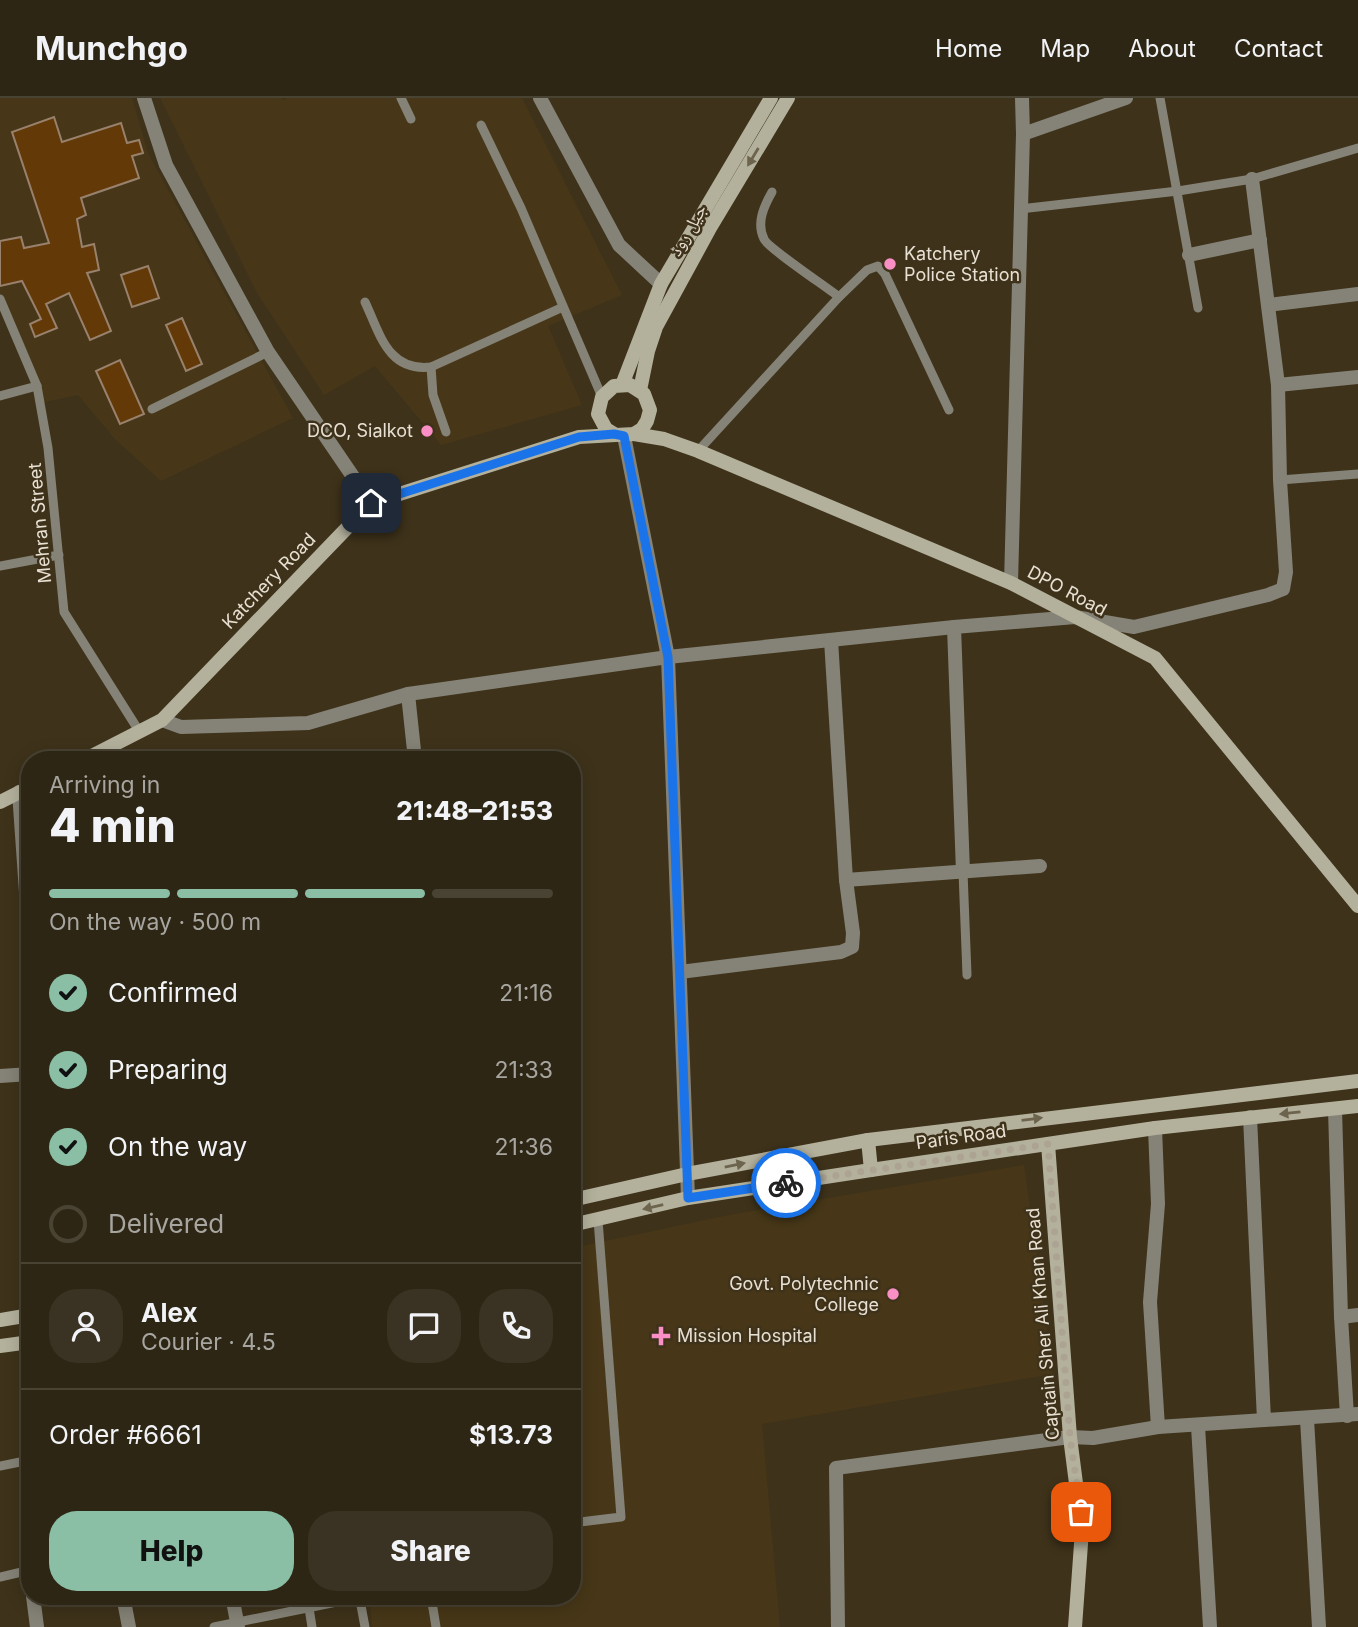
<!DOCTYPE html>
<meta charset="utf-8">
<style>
body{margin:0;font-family:Inter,"Noto Naskh Arabic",sans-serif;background:#3a3222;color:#f1f3f6;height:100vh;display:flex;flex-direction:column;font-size:26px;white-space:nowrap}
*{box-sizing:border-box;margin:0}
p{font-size:23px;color:#a7a5a0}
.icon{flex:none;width:38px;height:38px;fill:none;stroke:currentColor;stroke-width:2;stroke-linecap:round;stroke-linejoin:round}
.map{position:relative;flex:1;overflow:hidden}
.drawer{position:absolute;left:21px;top:653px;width:560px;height:854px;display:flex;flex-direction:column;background:#2e2614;border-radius:28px;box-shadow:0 4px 18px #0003,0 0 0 2px #494334}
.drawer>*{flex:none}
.pin{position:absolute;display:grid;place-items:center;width:60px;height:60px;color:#fff;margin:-30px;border-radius:14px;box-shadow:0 4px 10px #0006}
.courier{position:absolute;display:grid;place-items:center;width:70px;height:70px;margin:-35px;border:5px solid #1a73e8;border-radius:50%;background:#fff;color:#222;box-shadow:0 2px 9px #0007}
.headline em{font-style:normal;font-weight:800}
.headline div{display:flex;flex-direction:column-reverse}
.headline{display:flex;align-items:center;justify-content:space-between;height:119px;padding:0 28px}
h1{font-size:46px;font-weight:800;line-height:52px}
.bar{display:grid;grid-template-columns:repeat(4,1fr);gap:10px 7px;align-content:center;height:84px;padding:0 28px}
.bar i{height:9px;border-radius:5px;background:#494334}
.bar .selected{background:#8abfa5}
.bar p{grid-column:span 4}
.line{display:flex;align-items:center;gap:18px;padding:0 28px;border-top:2px solid #494334}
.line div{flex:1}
.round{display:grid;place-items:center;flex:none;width:74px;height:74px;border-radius:28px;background:#3a3222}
ol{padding:0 28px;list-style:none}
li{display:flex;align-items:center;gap:21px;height:77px}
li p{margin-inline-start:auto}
li .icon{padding:7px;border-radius:50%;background:#8abfa5;color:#111;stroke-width:4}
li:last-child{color:#a7a5a0}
li i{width:38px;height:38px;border:4px solid #494334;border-radius:50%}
.button{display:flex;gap:14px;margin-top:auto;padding:14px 28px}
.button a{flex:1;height:80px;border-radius:28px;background:#8abfa5;color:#111;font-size:28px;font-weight:800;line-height:80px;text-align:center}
.button a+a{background:#3a3222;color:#f1f3f6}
header{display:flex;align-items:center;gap:42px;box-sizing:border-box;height:98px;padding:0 35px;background:#2e2614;border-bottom:2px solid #494334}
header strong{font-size:33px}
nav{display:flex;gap:38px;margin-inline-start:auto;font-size:24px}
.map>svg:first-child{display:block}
.built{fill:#473718}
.building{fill:#633907;stroke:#98816d;stroke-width:2}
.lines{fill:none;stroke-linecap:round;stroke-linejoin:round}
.lane{stroke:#858377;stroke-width:9}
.street{stroke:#858377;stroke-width:14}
.secondary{stroke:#b3b09c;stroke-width:14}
.oneway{fill:#6d644e}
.done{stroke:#aca392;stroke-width:7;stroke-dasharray:0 12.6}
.route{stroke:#1a73e8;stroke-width:9}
.poi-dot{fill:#fa8fc6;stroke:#3e321a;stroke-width:2.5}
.labels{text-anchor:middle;stroke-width:5;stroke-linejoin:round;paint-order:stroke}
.street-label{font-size:18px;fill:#e8e0d2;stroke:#3e321a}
.poi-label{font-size:18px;fill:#e8e0d2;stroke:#3e321a;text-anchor:start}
</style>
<header>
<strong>Munchgo</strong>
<nav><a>Home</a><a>Map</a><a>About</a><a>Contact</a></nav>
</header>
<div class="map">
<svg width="1358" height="1529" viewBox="0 0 1358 1529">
<rect width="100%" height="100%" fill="#3e321a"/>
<g class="built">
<polygon points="0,0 132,0 148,55 293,320 161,383 115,341 78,297 40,305 0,201"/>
<polygon points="160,0 282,0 284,2 287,0 522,0 622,197 548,228 582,307 441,347 375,268 324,297 257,195"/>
<polygon points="1024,1067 1053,1276 762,1326 780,1529 372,1529 369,1498 572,1498 572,1150 734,1116"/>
</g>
<g class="building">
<polygon points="54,19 62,44 121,25 127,45 139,42 143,55 132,58 139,80 81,100 86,117 77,121 82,149 94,146 99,172 87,175 111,233 90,242 69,195 46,206 57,230 35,239 30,226 41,221 22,183 0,188 0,143 21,139 24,150 49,145 12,34"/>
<polygon points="148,168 159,200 132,209 121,177"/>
<polygon points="182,220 202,266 186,273 166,227"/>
<polygon points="120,262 144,316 120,326 96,273"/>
</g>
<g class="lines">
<g class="lane">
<polyline points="401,0 411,21"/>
<polyline points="1160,0 1198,210"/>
<polyline points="481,27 521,110 602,299"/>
<path d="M772,94C764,108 756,125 764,141C768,150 828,190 839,199"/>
<polyline points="1020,111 1178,93 1252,81 1358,50"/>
<polyline points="0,201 37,288 48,350 64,514 139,633"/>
<path d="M365,204C380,236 388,274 431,269L563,209"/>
<polyline points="431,269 433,297 446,334"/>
<polyline points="0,298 37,288"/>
<polyline points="152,311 268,254"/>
<polyline points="698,353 839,199 867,172 878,168 885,176 949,312"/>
<polyline points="1280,382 1358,376"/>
<polyline points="0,468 59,457"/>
<polyline points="963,774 967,877"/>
<polyline points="0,1368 30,1362"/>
<polyline points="572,1425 621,1419 598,1122"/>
<polyline points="0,1479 30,1472"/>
<polyline points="431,1498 436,1529"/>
<polyline points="309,1510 312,1529"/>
<polyline points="214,1529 356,1500 360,1502 365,1529"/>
</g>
<g class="street">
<polyline points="144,0 166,67 268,254 371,405"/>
<polyline points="540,0 619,147 661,186"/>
<polyline points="1023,36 1126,0"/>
<polyline points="1189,157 1260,142"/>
<polyline points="1268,207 1358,196"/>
<polyline points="1278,287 1358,279"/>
<polyline points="624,338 668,559 688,1100"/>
<polyline points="1011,485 1023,36 1022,0"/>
<polyline points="954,529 963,774"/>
<polyline points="408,596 415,662"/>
<polyline points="162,622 181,629 308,625 408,596 668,559 954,529 1075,519 1134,529 1268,497 1283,491 1286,474 1280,382 1278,287 1252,81"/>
<polyline points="19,694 30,851"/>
<polyline points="846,782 1040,768"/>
<polyline points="680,874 841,854 852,849 853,835 846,782 831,542"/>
<polyline points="0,978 30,976"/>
<polyline points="1335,1011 1341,1219 1347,1318"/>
<polyline points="1250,1019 1264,1322"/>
<polyline points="1155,1030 1158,1106 1150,1204 1158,1329"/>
<polyline points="1341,1219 1358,1217"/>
<polyline points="1307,1321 1319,1529"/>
<polyline points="1198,1328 1210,1529"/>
<polyline points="33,1498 37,1529"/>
<polyline points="123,1498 129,1529"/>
<polyline points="232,1498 238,1529"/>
<polyline points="838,1529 836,1370 1070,1339 1093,1340 1158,1329 1358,1316"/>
</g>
<g class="secondary">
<polyline points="622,287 661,186 771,0"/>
<polyline points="640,292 648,253 656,229 710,130 788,0"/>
<polyline points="634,336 664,341 698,353 1011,485 1155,560 1358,808"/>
<polyline points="84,662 162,622 371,405 579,339 634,336 642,331 647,323 650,312 644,296 630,287 614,288 602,299 598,316 606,331 614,336"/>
<polyline points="0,704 30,689"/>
<polyline points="868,1042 871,1072"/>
<polyline points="1048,1046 1070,1339 1082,1432 1075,1529"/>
<polyline points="572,1102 687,1076 868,1042 1358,983"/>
<polyline points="572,1127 688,1100 871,1072 1155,1030 1358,1008"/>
<polyline points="0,1222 30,1217"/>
<polyline points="0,1248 30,1244"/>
</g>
</g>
<defs><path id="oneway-solid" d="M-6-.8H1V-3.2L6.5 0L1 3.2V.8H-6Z" transform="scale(1.75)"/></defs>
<g class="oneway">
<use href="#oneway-solid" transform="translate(753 59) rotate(121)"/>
<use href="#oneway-solid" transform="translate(1290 1015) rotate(174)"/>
<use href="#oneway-solid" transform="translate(1032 1021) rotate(-7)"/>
<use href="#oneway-solid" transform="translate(735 1067) rotate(-11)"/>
<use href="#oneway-solid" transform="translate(653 1109) rotate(167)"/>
</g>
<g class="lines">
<polyline class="done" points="786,1085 1048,1046 1070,1339 1081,1414"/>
<polyline class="route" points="371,405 579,339 614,336 624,338 668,559 688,1100 786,1085"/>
</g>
<g class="poi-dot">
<circle cx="890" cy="166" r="7"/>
<circle cx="427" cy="333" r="7"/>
<circle cx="893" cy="1196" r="7"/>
<path d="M657.5 1227.5h7v7h7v7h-7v7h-7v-7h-7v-7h7z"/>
</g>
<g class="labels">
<g class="street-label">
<text transform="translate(688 132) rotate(-60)" y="6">جیل روڈ</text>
<text transform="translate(40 425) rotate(-95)" y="6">Mehran Street</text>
<text transform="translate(269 483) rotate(-46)" y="6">Katchery Road</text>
<text transform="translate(1067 493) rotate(28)" y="6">DPO Road</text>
<text transform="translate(961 1039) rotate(-8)" y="6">Paris Road</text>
<text transform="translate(1043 1226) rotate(-95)" y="6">Captain Sher Ali Khan Road</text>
</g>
<g class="poi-label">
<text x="904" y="162">Katchery<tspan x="904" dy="21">Police Station</tspan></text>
<text x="413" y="339" text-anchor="end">DCO, Sialkot</text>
<text x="879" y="1192" text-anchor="end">Govt. Polytechnic<tspan x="879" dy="21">College</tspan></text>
<text x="677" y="1244">Mission Hospital</text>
</g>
</g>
</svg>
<div class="pin" style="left:1081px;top:1414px;background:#ea580c"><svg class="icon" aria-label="bag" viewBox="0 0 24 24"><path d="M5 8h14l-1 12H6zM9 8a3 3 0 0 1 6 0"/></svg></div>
<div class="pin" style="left:371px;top:405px;background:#1f2937"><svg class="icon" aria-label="home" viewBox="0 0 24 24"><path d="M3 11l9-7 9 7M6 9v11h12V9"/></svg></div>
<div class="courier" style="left:786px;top:1085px"><svg class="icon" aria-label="bike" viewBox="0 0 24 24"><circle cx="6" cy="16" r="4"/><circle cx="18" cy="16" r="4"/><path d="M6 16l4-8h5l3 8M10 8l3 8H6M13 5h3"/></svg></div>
<section class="drawer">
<div class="headline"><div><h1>4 min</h1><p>Arriving in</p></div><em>21:48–21:53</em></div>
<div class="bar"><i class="selected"></i><i class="selected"></i><i class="selected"></i><i></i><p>On the way · 500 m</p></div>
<ol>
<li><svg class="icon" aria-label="check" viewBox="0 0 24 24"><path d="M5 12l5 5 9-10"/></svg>Confirmed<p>21:16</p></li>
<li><svg class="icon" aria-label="check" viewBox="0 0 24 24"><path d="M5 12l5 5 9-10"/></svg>Preparing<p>21:33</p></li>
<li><svg class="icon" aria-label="check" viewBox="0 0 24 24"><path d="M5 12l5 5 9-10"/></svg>On the way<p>21:36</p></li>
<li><i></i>Delivered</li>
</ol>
<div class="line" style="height:126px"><a class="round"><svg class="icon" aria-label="person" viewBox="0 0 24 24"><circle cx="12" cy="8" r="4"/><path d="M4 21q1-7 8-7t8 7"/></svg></a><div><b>Alex</b><p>Courier · 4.5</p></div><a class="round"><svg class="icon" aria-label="chat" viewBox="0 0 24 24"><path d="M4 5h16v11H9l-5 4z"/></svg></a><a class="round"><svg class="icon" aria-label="phone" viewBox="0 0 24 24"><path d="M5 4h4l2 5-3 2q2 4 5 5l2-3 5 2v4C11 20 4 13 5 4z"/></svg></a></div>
<div class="line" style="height:91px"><div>Order #6661</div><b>$13.73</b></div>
<div class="button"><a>Help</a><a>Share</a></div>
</section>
</div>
